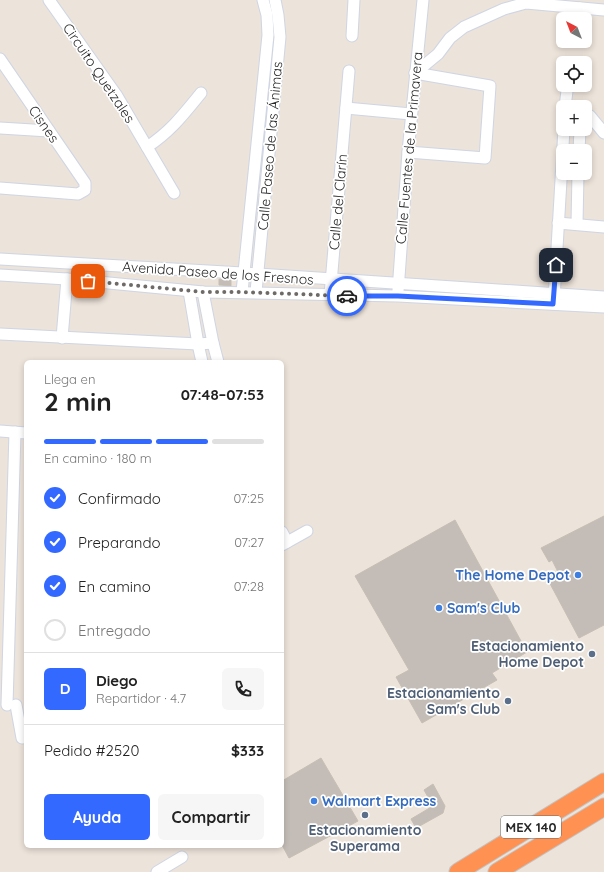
<!DOCTYPE html>
<html lang="es">
<meta charset="utf-8">
<style>
body{margin:0;font-family:Quicksand,sans-serif;background:#f6f6f6;color:#222;height:100vh;display:flex;flex-direction:column;font-size:15px;white-space:nowrap}
*{box-sizing:border-box;margin:0}
p{font-size:13px;color:#767676}
.icon{flex:none;width:22px;height:22px;fill:none;stroke:currentColor;stroke-width:2;stroke-linecap:round;stroke-linejoin:round}
.map{position:relative;flex:1;overflow:hidden}
.side{position:absolute;left:24px;top:360px;width:260px;height:488px;display:flex;flex-direction:column;background:#fff;border-radius:6px;box-shadow:0 2px 6px #0003}
.side>*{flex:none}
.needle{width:26px;rotate:318deg}
.buttons{position:absolute;left:556px;top:12px;display:grid;gap:8px}
.buttons a{display:grid;place-items:center;width:36px;height:36px;border-radius:6px;background:#fff;box-shadow:0 2px 6px #0003;font-size:20px}
.pin{position:absolute;display:grid;place-items:center;width:34px;height:34px;color:#fff;margin:-17px;border-radius:8px;box-shadow:0 2px 6px #0006}
.courier{position:absolute;display:grid;place-items:center;width:40px;height:40px;margin:-20px;border:3px solid #3469ff;border-radius:50%;background:#fff;color:#222;box-shadow:0 1px 5px #0007}
.overview em{font-style:normal;font-weight:800}
.overview div{display:flex;flex-direction:column-reverse}
.overview{display:flex;align-items:center;justify-content:space-between;height:68px;padding:0 20px}
h1{font-size:26px;font-weight:800;line-height:30px}
.bar{display:grid;grid-template-columns:repeat(4,1fr);gap:6px 4px;align-content:center;height:48px;padding:0 20px}
.bar i{height:5px;border-radius:3px;background:#e0e0e0}
.bar .active{background:#3469ff}
.bar p{grid-column:span 4}
.line{display:flex;align-items:center;gap:10px;padding:0 20px;border-top:1px solid #e0e0e0}
.line div{flex:1}
.round{display:grid;place-items:center;flex:none;width:42px;height:42px;border-radius:6px;background:#f6f6f6}
ol{padding:0 20px;list-style:none}
li{display:flex;align-items:center;gap:12px;height:44px}
li p{margin-inline-start:auto}
li .icon{padding:4px;border-radius:50%;background:#3469ff;color:#fff;stroke-width:4}
li:last-child{color:#767676}
li i{width:22px;height:22px;border:2px solid #e0e0e0;border-radius:50%}
.primary-button{display:flex;gap:8px;margin-top:auto;padding:8px 20px}
.primary-button a{flex:1;height:46px;border-radius:6px;background:#3469ff;color:#fff;font-size:16px;font-weight:800;line-height:46px;text-align:center}
.primary-button a+a{background:#f6f6f6;color:#222}
.map>svg:first-child{display:block}
.building{fill:#c4bdb7;stroke:#c7bfb4}
.lines{fill:none;stroke-linecap:round;stroke-linejoin:round}
.minor-casing{stroke:#cfd5e3;stroke-width:13}
.highway-casing{stroke:#c3c3c3;stroke-width:19}
.minor{stroke:#fff;stroke-width:11}
.highway{stroke:#ff9152;stroke-width:17}
.done{stroke:#6d6a67;stroke-width:4;stroke-dasharray:0 7.2}
.route{stroke:#3469ff;stroke-width:5}
.shop-dot{fill:#3f7fe0;stroke:#fff;stroke-width:1.5}
.service-dot{fill:#5c6f8a;stroke:#fff;stroke-width:1.5}
.labels{text-anchor:middle;stroke-width:3.5;stroke-linejoin:round;paint-order:stroke}
.shield{fill:#fff;stroke:#696969;stroke-width:1}
.shield-label{font-size:13px;font-weight:bold;fill:#292929}
.street-label{font-size:14px;fill:#292929;stroke:#fff}
.shop-label{font-size:14px;font-weight:bold;fill:#366cbe;stroke:#fff;text-anchor:start}
.service-label{font-size:14px;font-weight:bold;fill:#4e5e75;stroke:#fff;text-anchor:end}
</style>
<div class="map">
<svg width="604" height="872" viewBox="0 0 604 872">
<rect width="100%" height="100%" fill="#ece3da"/>
<g class="building">
<polygon points="219,279 231,279 231,286 219,285"/>
<polygon points="604,516 604,625 579,638 547,578 558,572 552,560 549,562 541,548"/>
<polygon points="455,520 527,652 492,673 497,680 422,723 396,677 409,670 355,576"/>
<polygon points="321,758 358,821 289,858 282,845 282,781"/>
<polygon points="433,784 445,806 443,813 416,828 411,819 433,806 424,790"/>
</g>
<g class="lines">
<g class="minor-casing">
<g id="minor">
<polyline points="49,0 117,96 174,193"/>
<polyline points="579,19 580,8"/>
<polyline points="352,36 354,0"/>
<polyline points="0,59 85,183 85,190 78,194 0,188"/>
<polyline points="415,73 438,54 450,38 464,27 504,9 526,3 604,10"/>
<polyline points="565,107 567,91"/>
<polyline points="346,108 411,114"/>
<polyline points="585,113 590,116 604,133"/>
<polyline points="0,128 49,131"/>
<path d="M147,147C171,131 183,115 201,93"/>
<polyline points="579,151 580,129"/>
<polyline points="408,152 485,158 490,86 415,73"/>
<polyline points="558,223 604,227"/>
<polyline points="577,224 578,173"/>
<polyline points="0,259 258,274 604,297"/>
<polyline points="0,275 67,279 203,292 398,296 604,307"/>
<polyline points="189,291 198,344 202,362"/>
<polyline points="398,291 408,152 423,0"/>
<polyline points="203,292 213,343 218,362"/>
<polyline points="242,292 268,35 267,15 263,0"/>
<polyline points="256,292 280,37 278,15 275,0"/>
<polyline points="330,295 349,71"/>
<polyline points="554,299 564,129"/>
<polyline points="0,334 198,344 213,343"/>
<polyline points="62,338 67,279"/>
<polyline points="0,431 26,433"/>
<polyline points="282,532 287,542"/>
<polyline points="282,545 307,531"/>
<polyline points="7,705 15,432"/>
<polyline points="16,705 22,738 26,735"/>
<polyline points="157,872 182,857"/>
</g>
</g>
<g class="highway-casing">
<g id="highway">
<polyline points="458,872 604,782"/>
<polyline points="497,872 604,807"/>
</g>
</g>
<use href="#minor" class="minor"/>
<use href="#highway" class="highway"/>
</g>
<g class="lines">
<polyline class="done" points="88,281 203,292 242,292 347,296"/>
<polyline class="route" points="347,296 398,296 553,304 556,265"/>
</g>
<g class="shop-dot">
<circle cx="578" cy="575" r="4"/>
<circle cx="439" cy="608" r="4"/>
<circle cx="314" cy="801" r="4"/>
</g>
<g class="service-dot">
<circle cx="592" cy="654" r="4"/>
<circle cx="508" cy="701" r="4"/>
<circle cx="365" cy="815" r="4"/>
</g>
<g class="labels">
<rect class="shield" x="501" y="816" width="60" height="22" rx="3"/>
<g class="shield-label">
<text x="531" y="832">MEX 140</text>
</g>
<g class="street-label">
<text transform="translate(99 73) rotate(56)" y="5">Circuito Quetzales</text>
<text transform="translate(44 124) rotate(55)" y="5">Cisnes</text>
<text transform="translate(270 146) rotate(-85)" y="5">Calle Paseo de las Ánimas</text>
<text transform="translate(409 148) rotate(-85)" y="5">Calle Fuentes de la Primavera</text>
<text transform="translate(338 202) rotate(-85)" y="5">Calle del Clarín</text>
<text transform="translate(218 273) rotate(4)" y="5">Avenida Paseo de los Fresnos</text>
</g>
<g class="shop-label">
<text x="570" y="580" text-anchor="end">The Home Depot</text>
<text x="447" y="613">Sam's Club</text>
<text x="322" y="806">Walmart Express</text>
</g>
<g class="service-label">
<text x="584" y="651">Estacionamiento<tspan x="584" dy="16">Home Depot</tspan></text>
<text x="500" y="698">Estacionamiento<tspan x="500" dy="16">Sam's Club</tspan></text>
<text x="365" y="835" text-anchor="middle">Estacionamiento<tspan x="365" dy="16">Superama</tspan></text>
</g>
</g>
</svg>
<div class="buttons">
<a><svg class="needle" viewBox="-14 -14 28 28"><path d="M0-13l5 13h-10z" fill="#e53935"/><path d="M0 13l5-13h-10z" fill="#767676"/></svg></a>
<a><svg class="icon" aria-label="locate" viewBox="0 0 24 24"><circle cx="12" cy="12" r="6"/><path d="M12 2v4M12 18v4M2 12h4M18 12h4"/></svg></a>
<a>+</a>
<a>−</a>
</div>
<div class="pin" style="left:88px;top:281px;background:#ea580c"><svg class="icon" aria-label="bag" viewBox="0 0 24 24"><path d="M5 8h14l-1 12H6zM9 8a3 3 0 0 1 6 0"/></svg></div>
<div class="pin" style="left:556px;top:265px;background:#1f2937"><svg class="icon" aria-label="home" viewBox="0 0 24 24"><path d="M3 11l9-7 9 7M6 9v11h12V9"/></svg></div>
<div class="courier" style="left:347px;top:296px"><svg class="icon" aria-label="car" viewBox="0 0 24 24"><path d="M5 17H2v-5l4-1 3-4h7l3 4 3 1v5h-3M9 17h6M6 11h13"/><circle cx="7" cy="17" r="2"/><circle cx="17" cy="17" r="2"/></svg></div>
<section class="side">
<div class="overview"><div><h1>2 min</h1><p>Llega en</p></div><em>07:48–07:53</em></div>
<div class="bar"><i class="active"></i><i class="active"></i><i class="active"></i><i></i><p>En camino · 180 m</p></div>
<ol>
<li><svg class="icon" aria-label="check" viewBox="0 0 24 24"><path d="M5 12l5 5 9-10"/></svg>Confirmado<p>07:25</p></li>
<li><svg class="icon" aria-label="check" viewBox="0 0 24 24"><path d="M5 12l5 5 9-10"/></svg>Preparando<p>07:27</p></li>
<li><svg class="icon" aria-label="check" viewBox="0 0 24 24"><path d="M5 12l5 5 9-10"/></svg>En camino<p>07:28</p></li>
<li><i></i>Entregado</li>
</ol>
<div class="line" style="height:72px"><b class="round" style="background:#3469ff;color:#fff">D</b><div><b>Diego</b><p>Repartidor · 4.7</p></div><a class="round"><svg class="icon" aria-label="phone" viewBox="0 0 24 24"><path d="M5 4h4l2 5-3 2q2 4 5 5l2-3 5 2v4C11 20 4 13 5 4z"/></svg></a></div>
<div class="line" style="height:52px"><div>Pedido #2520</div><b>$333</b></div>
<div class="primary-button"><a>Ayuda</a><a>Compartir</a></div>
</section>
</div>
